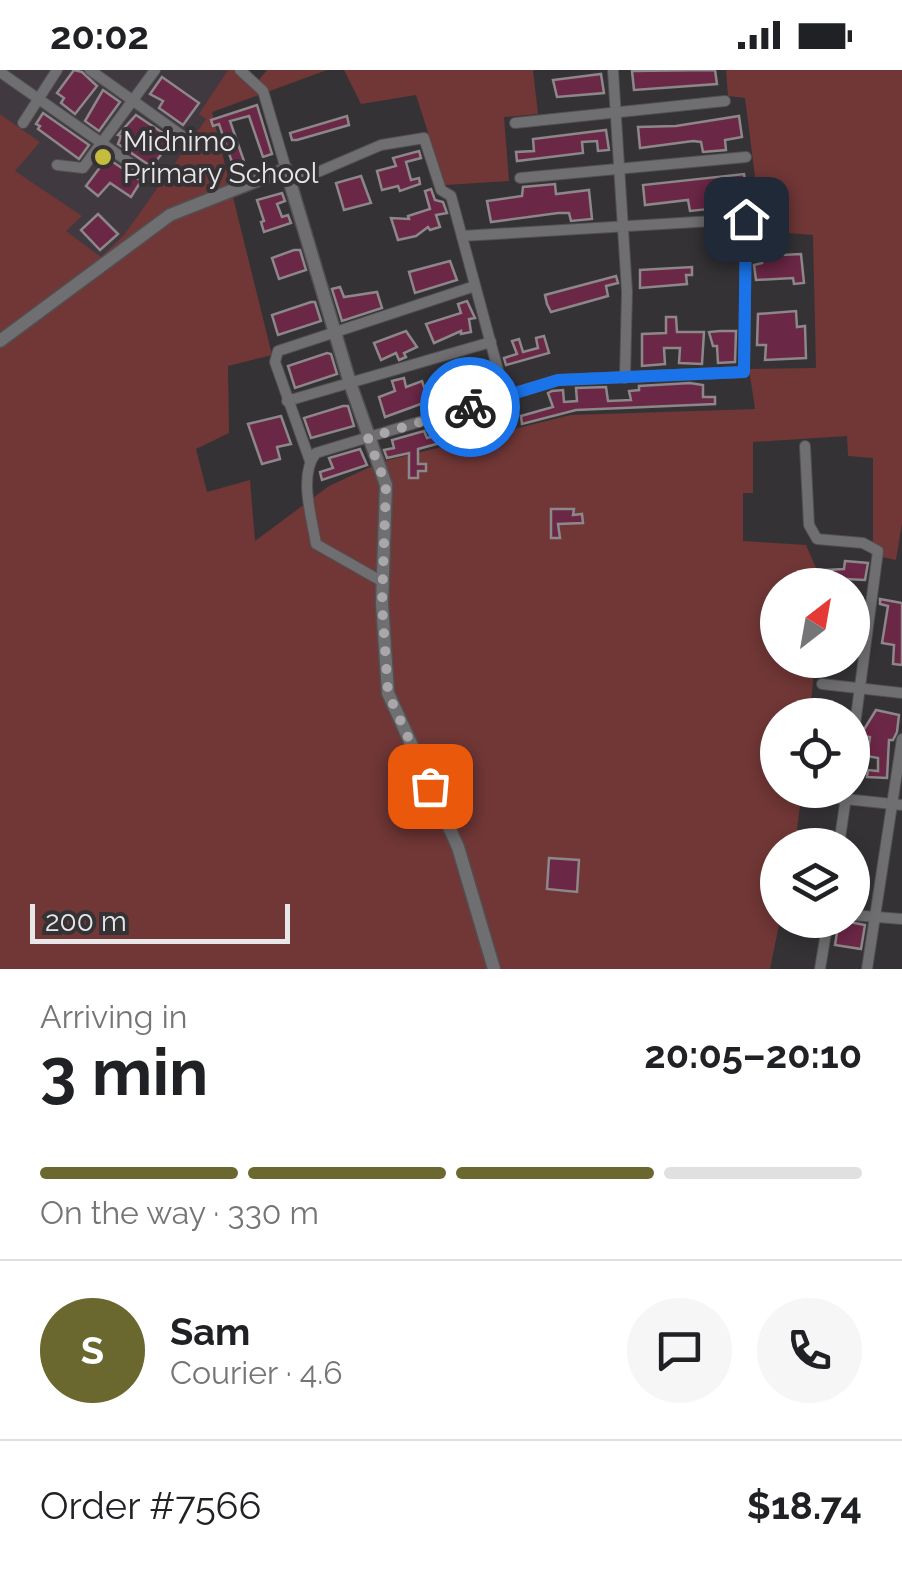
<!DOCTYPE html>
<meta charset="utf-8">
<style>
body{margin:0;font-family:Raleway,sans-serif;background:#f6f6f6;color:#202124;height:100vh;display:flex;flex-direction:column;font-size:38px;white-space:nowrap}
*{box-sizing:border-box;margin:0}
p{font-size:32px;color:#757577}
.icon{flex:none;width:55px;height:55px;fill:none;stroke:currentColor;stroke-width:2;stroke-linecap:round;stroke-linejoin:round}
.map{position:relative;height:899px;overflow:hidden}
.sheet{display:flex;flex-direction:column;background:#fff;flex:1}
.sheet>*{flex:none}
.needle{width:65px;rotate:31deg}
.fabs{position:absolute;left:760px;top:498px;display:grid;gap:20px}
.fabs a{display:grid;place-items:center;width:110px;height:110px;border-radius:50%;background:#fff;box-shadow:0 5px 15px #0003;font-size:50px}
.scale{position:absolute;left:30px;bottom:25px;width:260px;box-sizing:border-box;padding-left:10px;border:5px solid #e8e6e8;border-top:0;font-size:28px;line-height:35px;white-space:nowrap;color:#e8e6e8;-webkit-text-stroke:8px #353235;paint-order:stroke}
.pin{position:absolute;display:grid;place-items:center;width:85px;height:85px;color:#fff;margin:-42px;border-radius:20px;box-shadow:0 5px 15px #0006}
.courier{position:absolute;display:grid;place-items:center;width:100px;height:100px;margin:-50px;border:8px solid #1a73e8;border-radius:50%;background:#fff;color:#222;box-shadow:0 2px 12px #0007}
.head em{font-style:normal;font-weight:700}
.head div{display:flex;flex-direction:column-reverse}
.head{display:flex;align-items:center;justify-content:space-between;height:170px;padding:0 40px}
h1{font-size:65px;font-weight:700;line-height:75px}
.bar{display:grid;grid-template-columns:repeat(4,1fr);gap:15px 10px;align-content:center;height:120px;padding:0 40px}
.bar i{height:12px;border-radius:8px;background:#e0e0e0}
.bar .active{background:#6a672f}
.bar p{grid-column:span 4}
.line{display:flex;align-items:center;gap:25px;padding:0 40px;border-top:2px solid #e0e0e0}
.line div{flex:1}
.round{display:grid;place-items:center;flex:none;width:105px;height:105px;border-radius:52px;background:#f6f6f6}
.status{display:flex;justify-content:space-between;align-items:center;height:70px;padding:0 50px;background:#fff;direction:ltr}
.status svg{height:28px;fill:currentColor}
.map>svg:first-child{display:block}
.built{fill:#413940}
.green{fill:#703736}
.building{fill:#6b2746;stroke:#8c8789;stroke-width:2.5}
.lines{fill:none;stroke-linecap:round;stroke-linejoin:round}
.minor-casing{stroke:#524f52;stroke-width:12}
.tertiary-casing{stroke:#524f52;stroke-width:15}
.minor{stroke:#6f6e70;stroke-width:10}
.tertiary{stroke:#6f6e70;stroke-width:12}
.done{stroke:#a9a7a9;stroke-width:10;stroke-dasharray:0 18}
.route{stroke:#1a73e8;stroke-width:12}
.poi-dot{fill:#c5bc3d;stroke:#353235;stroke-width:4}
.labels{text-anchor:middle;stroke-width:8;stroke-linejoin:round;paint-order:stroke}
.poi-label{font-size:28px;fill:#e8e6e8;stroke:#353235;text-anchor:start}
</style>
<div class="status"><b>20:02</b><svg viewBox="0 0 49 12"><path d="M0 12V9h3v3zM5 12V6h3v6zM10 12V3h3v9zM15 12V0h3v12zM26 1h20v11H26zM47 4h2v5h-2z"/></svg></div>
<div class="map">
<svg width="902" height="899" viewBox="0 0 902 899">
<rect width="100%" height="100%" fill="#353235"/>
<polygon class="built" points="0,0 228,0 200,44 206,49 124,165 101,187 65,161 81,147 14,101 39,72 0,44"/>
<g class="green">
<polygon points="228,0 247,0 258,11 267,0 327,0 212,42 272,285 228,296 229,363 196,379 207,422 250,410 255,471 329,416 381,392 571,345 755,339 749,299 816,298 813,165 762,161 745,28 728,26 726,0 902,0 902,453 896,490 873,485 873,388 848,386 847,366 753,372 753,423 743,423 743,471 806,475 823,514 778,515 778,590 815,590 810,645 778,645 778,720 802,720 795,775 778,775 778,850 780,850 770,899 0,899 0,44 40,72 15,101 82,146 66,161 101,187 124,165 206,49 199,44"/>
<polygon points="344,0 533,0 538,44 504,47 509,111 445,115 416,25 361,34"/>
</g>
<g class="building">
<polygon points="74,0 82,2 97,16 75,44 61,33 64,28 57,23"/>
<polygon points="715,0 717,14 634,20 632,1"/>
<polygon points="601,4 604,23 557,27 553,10"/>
<polygon points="162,7 199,33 183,55 159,38 163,31 150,24"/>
<polygon points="103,20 120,32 99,61 85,51"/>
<polygon points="257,35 272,84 263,87 249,46 230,51 245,94 234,98 219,54 213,56 211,50"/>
<polygon points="43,43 89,75 79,89 38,59 40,56 36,54"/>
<polygon points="136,45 172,69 152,97 118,74 121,66 118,65"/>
<polygon points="347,46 349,55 297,70 292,70 290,63"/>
<polygon points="739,46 742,67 725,70 726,80 703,82 701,72 693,71 640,78 638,57 676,56"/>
<polygon points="606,60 609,80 598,81 597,71 582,72 583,83 517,91 516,82 534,81 533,69"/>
<polygon points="419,81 421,88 406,92 411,110 419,108 420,114 400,121 398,116 382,120 377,101 396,96 393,88"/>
<polygon points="107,88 141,111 131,127 110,113 98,126 86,116"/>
<polygon points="744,104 747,125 736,126 738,136 690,141 688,130 645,135 643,115"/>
<polygon points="361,106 371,133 344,140 336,113"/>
<polygon points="555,114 556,124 589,120 592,149 571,151 569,143 558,143 491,152 487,131 522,126 523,117"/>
<polygon points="431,119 435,130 443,132 447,143 436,145 440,157 430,160 428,157 416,166 398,170 391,148 409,149 408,146 430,139 425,121"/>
<polygon points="282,123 285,131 277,134 282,147 288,145 291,153 264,162 261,152 264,151 257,130"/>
<polygon points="98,144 118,164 100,180 81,160"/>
<polygon points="782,176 782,185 801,184 804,213 794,214 793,208 756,210 754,195 762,193 758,177"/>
<polygon points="294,180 300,180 306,200 279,209 272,188"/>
<polygon points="450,191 457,210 415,223 409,202"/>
<polygon points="692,197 692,205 686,205 687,214 640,218 640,200"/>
<polygon points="616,206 618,213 606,216 608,226 551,242 547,234 545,225"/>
<polygon points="340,217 344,227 377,222 382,238 342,251 332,219"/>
<polygon points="467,231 475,248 469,249 471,262 461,264 461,261 434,273 426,254 461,243 458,234"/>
<polygon points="311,232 315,232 321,251 278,265 272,245"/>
<polygon points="796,241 797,257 805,256 806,288 765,290 766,275 757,275 758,244"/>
<polygon points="666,247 676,247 677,262 704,262 702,294 679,293 680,278 664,278 665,294 642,296 642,264 666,263"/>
<polygon points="406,261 417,277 404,283 406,287 399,290 396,283 381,290 374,273"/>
<polygon points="720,261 736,261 735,292 718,293 717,276 713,276 709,262"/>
<polygon points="544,266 549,283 506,295 504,288 517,284 512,271 519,269 523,282 538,278 536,268"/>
<polygon points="327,283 331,284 337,304 295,318 288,296"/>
<polygon points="487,292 482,310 477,304 479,312 474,310 479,325 456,332 459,323 449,326 442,307 454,304 459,323 467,297"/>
<polygon points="404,308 406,317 422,311 429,331 385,347 379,327 395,321 392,311"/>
<polygon points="690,313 703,315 703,327 715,327 715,334 576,340 522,354 521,346 553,337 548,323 552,321 563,320 564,332 577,331 576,318 606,317 608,331 631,330 629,321 639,320 639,316"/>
<polygon points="343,336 348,336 354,356 311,368 304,348"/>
<polygon points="281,346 291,374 277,377 280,389 262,394 248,354"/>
<polygon points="424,361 427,368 439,365 440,373 418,379 418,394 426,394 426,401 418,401 418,408 409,408 409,383 387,388 384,380 394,378 392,370"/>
<polygon points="360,379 367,395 322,410 320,402 333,398 329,388"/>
<polygon points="551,439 574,439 573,445 582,444 583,453 558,454 560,468 551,468"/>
<polygon points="845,491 868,493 865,510 826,508 826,500 844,499"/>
<polygon points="880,529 902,533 902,595 893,594 894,575 882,573 888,536 880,534"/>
<polygon points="876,640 899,645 897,662 893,670 889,670 887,708 867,707 868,700 878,701 878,688 867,686 870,667 862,666 863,661"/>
<polygon points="549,788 579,790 577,822 547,819"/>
<polygon points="839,850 865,855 861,879 835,875"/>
</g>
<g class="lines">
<g class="minor-casing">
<g id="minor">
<polyline points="90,0 184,67"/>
<polyline points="240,0 263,21 286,99"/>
<polyline points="613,0 627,222 625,308"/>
<polyline points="0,2 153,109"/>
<polyline points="23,53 57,0"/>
<polyline points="515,53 725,31"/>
<polyline points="57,95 83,98 155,0"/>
<polyline points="520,108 746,87"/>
<polyline points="290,114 381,75 424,68 441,120 451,126 505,326"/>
<polyline points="287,331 491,272"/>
<polyline points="805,376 809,455 817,469 863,473 878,481 852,677"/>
<polyline points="310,391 275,292 278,281 475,216"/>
<path d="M383,512L316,474C312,448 298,405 316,383L558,310L744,302L746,149L462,166"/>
<polyline points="822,614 902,623"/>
<polyline points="807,725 902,735"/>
<polyline points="839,775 847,720"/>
<polyline points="852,845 902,849"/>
<polyline points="820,899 828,850"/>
<polyline points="867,899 902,669"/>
</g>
</g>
<g class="tertiary-casing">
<polyline id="tertiary" points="0,271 170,145 286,99 350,313 386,415 382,533 388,623 458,777 494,899"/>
</g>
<use href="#minor" class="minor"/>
<use href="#tertiary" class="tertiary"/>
</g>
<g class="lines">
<polyline class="done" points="430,716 388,623 382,533 386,415 368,368 470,337"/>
<polyline class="route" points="470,337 558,310 744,302 746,149"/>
</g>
<circle class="poi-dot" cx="103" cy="87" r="10"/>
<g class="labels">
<g class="poi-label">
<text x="123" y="81">Midnimo<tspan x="123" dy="32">Primary School</tspan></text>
</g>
</g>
</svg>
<div class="fabs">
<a><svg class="needle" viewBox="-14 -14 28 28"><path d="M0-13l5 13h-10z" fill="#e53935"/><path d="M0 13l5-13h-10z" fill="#757577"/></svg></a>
<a><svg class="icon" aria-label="locate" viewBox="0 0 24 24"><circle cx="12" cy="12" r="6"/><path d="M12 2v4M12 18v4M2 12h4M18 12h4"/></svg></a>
<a><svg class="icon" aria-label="layers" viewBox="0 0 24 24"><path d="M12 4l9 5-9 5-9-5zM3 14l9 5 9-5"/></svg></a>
</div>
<div class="scale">200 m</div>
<div class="pin" style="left:430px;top:716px;background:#ea580c"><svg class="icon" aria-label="bag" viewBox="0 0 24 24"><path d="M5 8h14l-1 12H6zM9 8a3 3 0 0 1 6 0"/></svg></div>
<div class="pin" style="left:746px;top:149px;background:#1f2937"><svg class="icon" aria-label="home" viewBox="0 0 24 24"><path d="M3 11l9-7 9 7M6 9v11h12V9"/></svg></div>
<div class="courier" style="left:470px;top:337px"><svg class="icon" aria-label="bike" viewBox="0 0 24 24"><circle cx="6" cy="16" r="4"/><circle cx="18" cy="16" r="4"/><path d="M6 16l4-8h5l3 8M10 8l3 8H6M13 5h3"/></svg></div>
</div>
<section class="sheet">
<div class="head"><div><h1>3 min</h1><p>Arriving in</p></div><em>20:05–20:10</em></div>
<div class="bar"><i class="active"></i><i class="active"></i><i class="active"></i><i></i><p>On the way · 330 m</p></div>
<div class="line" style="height:180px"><b class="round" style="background:#6a672f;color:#fff">S</b><div><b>Sam</b><p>Courier · 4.6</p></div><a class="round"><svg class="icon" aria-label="chat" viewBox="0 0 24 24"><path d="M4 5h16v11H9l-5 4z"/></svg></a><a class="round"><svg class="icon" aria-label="phone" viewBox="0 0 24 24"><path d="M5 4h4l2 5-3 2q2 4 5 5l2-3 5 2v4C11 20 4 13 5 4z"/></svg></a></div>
<div class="line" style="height:130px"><div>Order #7566</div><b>$18.74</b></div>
</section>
